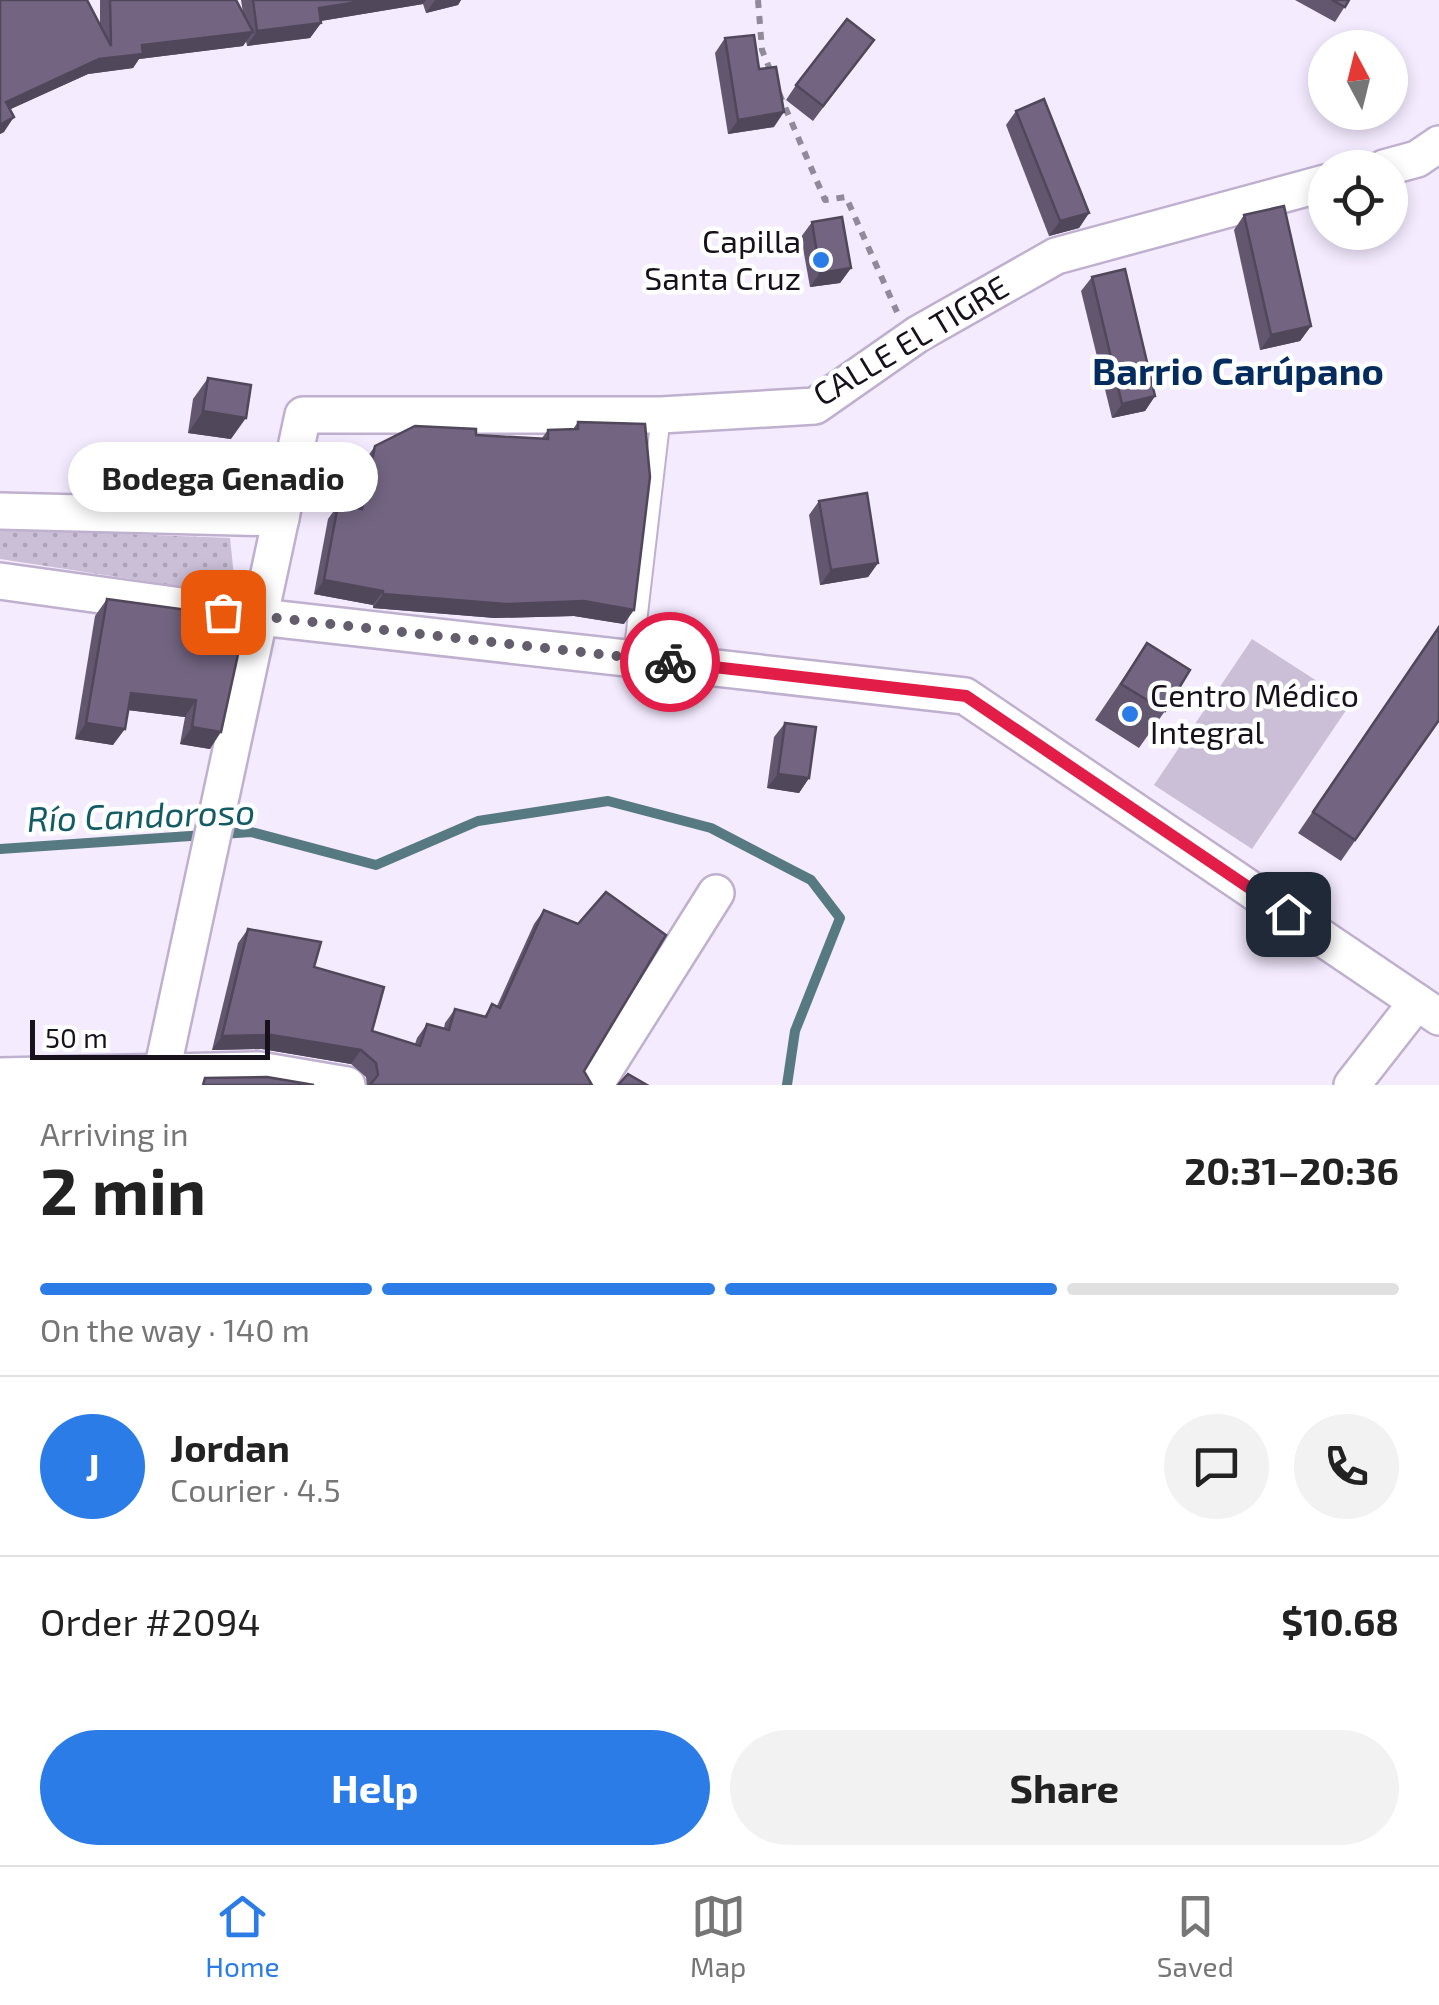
<!DOCTYPE html>
<meta charset="utf-8">
<style>
body{margin:0;font-family:"Exo 2",sans-serif;background:#f2f2f2;color:#222;height:100vh;display:flex;flex-direction:column;font-size:38px;white-space:nowrap}
*{box-sizing:border-box;margin:0}
p{font-size:32px;color:#767676}
.icon{flex:none;width:55px;height:55px;fill:none;stroke:currentColor;stroke-width:2;stroke-linecap:round;stroke-linejoin:round}
.map{position:relative;height:1085px;overflow:hidden}
.side{display:flex;flex-direction:column;background:#fff;flex:1}
.side>*{flex:none}
.needle{width:65px;rotate:353deg}
.tools{position:absolute;left:1308px;top:30px;display:grid;gap:20px}
.tools a{display:grid;place-items:center;width:100px;height:100px;border-radius:50%;background:#fff;box-shadow:0 5px 15px #0003;font-size:50px}
.scale{position:absolute;left:30px;bottom:25px;width:240px;box-sizing:border-box;padding-left:10px;border:5px solid #17111c;border-top:0;font-size:28px;line-height:35px;white-space:nowrap;color:#17111c;-webkit-text-stroke:8px #fff;paint-order:stroke}
.pin{position:absolute;display:grid;place-items:center;width:85px;height:85px;color:#fff;margin:-42px;border-radius:20px;box-shadow:0 5px 15px #0006}
.courier{position:absolute;display:grid;place-items:center;width:100px;height:100px;margin:-50px;border:8px solid #e11d48;border-radius:50%;background:#fff;color:#222;box-shadow:0 2px 12px #0007}
.bubble{position:absolute;height:70px;border-radius:35px;background:#fff;box-shadow:0 5px 15px #0003;font-size:32px;font-weight:700;line-height:70px;text-align:center}
.head em{font-style:normal;font-weight:700}
.head div{display:flex;flex-direction:column-reverse}
.head{display:flex;align-items:center;justify-content:space-between;height:170px;padding:0 40px}
h1{font-size:65px;font-weight:700;line-height:75px}
.bar{display:grid;grid-template-columns:repeat(4,1fr);gap:15px 10px;align-content:center;height:120px;padding:0 40px}
.bar i{height:12px;border-radius:8px;background:#e0e0e0}
.bar .active{background:#2b7ce7}
.bar p{grid-column:span 4}
.line{display:flex;align-items:center;gap:25px;padding:0 40px;border-top:2px solid #e0e0e0}
.line div{flex:1}
.round{display:grid;place-items:center;flex:none;width:105px;height:105px;border-radius:52px;background:#f2f2f2}
.primary-button{display:flex;gap:20px;margin-top:auto;padding:20px 40px}
.primary-button a{flex:1;height:115px;border-radius:60px;background:#2b7ce7;color:#fff;font-size:40px;font-weight:700;line-height:115px;text-align:center}
.primary-button a+a{background:#f2f2f2;color:#222}
.dock{display:flex;justify-content:space-around;align-items:center;height:140px;border-top:2px solid #e0e0e0;background:#fff;font-size:28px;color:#767676}
.dock a{display:grid;justify-items:center;gap:5px}
.dock .active{color:#2b7ce7}
.map>svg:first-child{display:block}
.green{fill:#cabfd7}
.park{fill:url(#park-dots)}
.lines{fill:none;stroke-linecap:round;stroke-linejoin:round}
.stream{stroke:#577982;stroke-width:10}
.lane-casing{stroke:#bfb0cf;stroke-width:22}
.street-casing{stroke:#bfb0cf;stroke-width:40}
.path{stroke:#918a9a;stroke-width:6;stroke-dasharray:8 8;stroke-linecap:butt}
.lane{stroke:#fff;stroke-width:18}
.street{stroke:#fff;stroke-width:35}
.wall{fill:#635770}
.shaded-wall{fill:#50475b}
.building{fill:#736582;stroke:#50475b;stroke-width:2.5}
.done{stroke:#645d6b;stroke-width:10;stroke-dasharray:0 18}
.route{stroke:#e11d48;stroke-width:12}
.poi-dot{fill:#2b7ce7;stroke:#fff;stroke-width:4}
.labels{text-anchor:middle;stroke-width:9;stroke-linejoin:round;paint-order:stroke}
.poi-label{font-size:32px;fill:#17111c;stroke:#fff;text-anchor:end}
.street-label{font-size:32px;fill:#17111c;stroke:#fff}
.water-label{font-size:35px;font-style:italic;fill:#145c65;stroke:#fff}
.quarter-label{font-size:38px;font-weight:bold;fill:#052c5f;stroke:#fff}
</style>
<div class="map">
<svg width="1439" height="1085" viewBox="0 0 1439 1085">
<defs>
<pattern id="park-dots" width="8" height="8" patternUnits="userSpaceOnUse" patternTransform="scale(2.5)"><rect width="8" height="8" fill="#cabfd7"/><path d="M2 2h.1M6 6h.1" fill="none" stroke="#ada3b8" stroke-width="1.8" stroke-linecap="round"/></pattern>
</defs>
<rect width="100%" height="100%" fill="#f4ebff"/>
<polygon class="green" points="1252,639 1351,703 1252,849 1154,785"/>
<polygon class="park" points="0,529 230,538 236,595 0,559"/>
<g class="lines">
<g class="stream">
<polyline points="222,834 251,832 376,865 478,821 608,801 711,828 811,880 840,918 795,1031 787,1085"/>
<polyline points="0,849 205,835"/>
</g>
<g class="lane-casing">
<polyline id="lane" points="633,657 661,415"/>
</g>
<g class="street-casing">
<g id="street">
<polyline points="1384,168 1417,159 1439,144"/>
<polyline points="0,511 281,518"/>
<polyline points="0,581 260,617 965,696 1439,1017"/>
<polyline points="0,1076 259,1070 347,1085"/>
<polyline points="159,1085 303,415 661,415 815,406 918,334 1056,256 1325,183"/>
<polyline points="595,1085 716,893"/>
<polyline points="1352,1085 1417,1002"/>
</g>
</g>
<g class="path">
<polyline points="758,0 762,50 771,72"/>
<polyline points="779,93 825,200 846,197 897,312"/>
</g>
<use href="#lane" class="lane"/>
<use href="#street" class="street"/>
</g>
<g class="wall">
<polygon points="0,0 100,25 100,0 236,0 243,13 241,0 461,0 458,5 426,13 423,4 320,21 321,23 310,38 247,46 246,41 243,46 139,59 133,68 88,74 10,109 4,132 0,134"/>
<polygon points="1295,0 1349,0 1335,22"/>
<polygon points="725,38 759,69 774,127 728,134 715,53"/>
<polygon points="874,40 813,121 786,100 796,85"/>
<polygon points="1016,111 1089,213 1079,228 1049,236 1006,125"/>
<polygon points="1244,215 1311,326 1300,341 1260,350 1234,230"/>
<polygon points="812,222 851,268 840,283 810,287 801,237"/>
<polygon points="1092,277 1155,396 1145,411 1112,418 1081,291"/>
<polygon points="208,378 231,439 188,433 193,399"/>
<polygon points="578,422 624,624 574,616 495,618 373,608 373,605 314,594 328,519 338,505 355,508 365,460 375,446 476,435 542,438 548,430 573,429"/>
<polygon points="819,501 878,563 868,577 820,585 809,515"/>
<polygon points="107,599 246,618 210,749 180,744 185,717 128,710 113,745 75,739 95,616"/>
<polygon points="1439,626 1439,720 1341,861 1298,833"/>
<polygon points="1147,643 1165,711 1139,748 1095,720"/>
<polygon points="785,723 809,778 799,793 767,788 774,737"/>
<polygon points="544,910 584,1071 592,1085 367,1085 366,1077 351,1064 262,1049 212,1050 238,943 248,929 314,967 372,1031 415,1044 417,1038 427,1024 444,1028 445,1023 455,1009 484,1017 492,1004 497,1006 534,924"/>
</g>
<g class="shaded-wall">
<polygon points="370,0 426,0 423,4 309,23 319,8"/>
<polygon points="435,0 461,0 458,5 426,13"/>
<polygon points="321,23 310,38 247,46 257,31"/>
<polygon points="253,32 243,46 139,59 133,68 88,74 0,114 6,102 99,59 142,45"/>
<polygon points="784,112 774,127 728,134 738,120"/>
<polygon points="14,117 4,132 0,134 0,125"/>
<polygon points="1089,213 1079,228 1049,236 1060,221"/>
<polygon points="851,268 840,283 810,287 820,273"/>
<polygon points="1311,326 1300,341 1260,350 1271,335"/>
<polygon points="1155,396 1145,411 1112,418 1122,404"/>
<polygon points="203,411 246,418 231,439 188,433"/>
<polygon points="878,563 868,577 820,585 831,570"/>
<polygon points="324,580 383,591 373,605 314,594"/>
<polygon points="383,594 584,601 634,610 624,624 574,616 495,618 373,608"/>
<polygon points="131,693 196,700 185,717 119,709"/>
<polygon points="86,723 125,729 113,745 75,739"/>
<polygon points="192,727 221,732 210,749 180,744"/>
<polygon points="778,774 809,778 799,793 767,788"/>
<polygon points="272,1035 361,1050 351,1064 262,1049 212,1050 222,1036"/>
</g>
<g class="building">
<polygon points="0,0 87,0 111,46 110,0 236,0 253,32 142,45 143,54 99,59 6,102 14,117 0,125"/>
<polygon points="253,0 370,0 319,8 321,23 257,31"/>
<polygon points="1332,0 1349,0 1345,7"/>
<polygon points="847,19 874,40 823,106 796,85"/>
<polygon points="754,35 759,69 776,67 784,112 738,120 725,38"/>
<polygon points="1044,99 1089,213 1060,221 1016,111"/>
<polygon points="1284,206 1311,326 1271,335 1244,215"/>
<polygon points="842,217 851,268 820,273 812,222"/>
<polygon points="1125,269 1155,396 1122,404 1092,277"/>
<polygon points="208,378 251,385 246,418 203,411"/>
<polygon points="578,422 645,424 650,477 634,610 584,601 505,604 383,594 383,591 324,580 338,505 362,509 375,446 415,426 476,429 476,435 548,439 548,430 578,429"/>
<polygon points="867,493 878,563 831,570 819,501"/>
<polygon points="107,599 246,618 221,732 192,727 196,700 131,693 125,729 86,723"/>
<polygon points="1439,627 1439,720 1355,840 1313,812"/>
<polygon points="1147,643 1190,670 1165,711 1121,684"/>
<polygon points="785,723 816,727 809,778 778,774"/>
<polygon points="606,892 666,935 584,1071 592,1085 370,1085 378,1075 376,1063 361,1050 272,1035 222,1036 248,929 321,942 314,967 384,987 372,1031 420,1046 427,1024 449,1030 455,1009 486,1017 492,1004 500,1008 544,910 578,924"/>
<polygon points="628,1074 647,1085 618,1085"/>
<polygon points="267,1077 314,1085 203,1085 205,1078"/>
</g>
<g class="lines">
<polyline class="done" points="223,612 670,662"/>
<polyline class="route" points="670,662 966,696 1288,914"/>
</g>
<g class="poi-dot">
<circle cx="821" cy="260" r="10"/>
<circle cx="1130" cy="714" r="10"/>
</g>
<g class="labels">
<g class="poi-label">
<text x="801" y="253">Capilla<tspan x="801" dy="37">Santa Cruz</tspan></text>
<text x="1150" y="707" text-anchor="start">Centro Médico<tspan x="1150" dy="37">Integral</tspan></text>
</g>
<g class="street-label">
<text transform="translate(911 341) rotate(-31)" y="11">CALLE EL TIGRE</text>
</g>
<g class="water-label">
<text transform="translate(141 816) rotate(-2)" y="12">Río Candoroso</text>
</g>
<g class="quarter-label">
<text x="1238" y="385">Barrio Carúpano</text>
</g>
</g>
</svg>
<div class="tools">
<a><svg class="needle" viewBox="-14 -14 28 28"><path d="M0-13l5 13h-10z" fill="#e53935"/><path d="M0 13l5-13h-10z" fill="#767676"/></svg></a>
<a><svg class="icon" aria-label="locate" viewBox="0 0 24 24"><circle cx="12" cy="12" r="6"/><path d="M12 2v4M12 18v4M2 12h4M18 12h4"/></svg></a>
</div>
<div class="scale">50 m</div>
<div class="pin" style="left:223px;top:612px;background:#ea580c"><svg class="icon" aria-label="bag" viewBox="0 0 24 24"><path d="M5 8h14l-1 12H6zM9 8a3 3 0 0 1 6 0"/></svg></div>
<div class="pin" style="left:1288px;top:914px;background:#1f2937"><svg class="icon" aria-label="home" viewBox="0 0 24 24"><path d="M3 11l9-7 9 7M6 9v11h12V9"/></svg></div>
<div class="courier" style="left:670px;top:662px"><svg class="icon" aria-label="bike" viewBox="0 0 24 24"><circle cx="6" cy="16" r="4"/><circle cx="18" cy="16" r="4"/><path d="M6 16l4-8h5l3 8M10 8l3 8H6M13 5h3"/></svg></div>
<div class="bubble" style="left:68px;top:442px;width:310px">Bodega Genadio</div>
</div>
<section class="side">
<div class="head"><div><h1>2 min</h1><p>Arriving in</p></div><em>20:31–20:36</em></div>
<div class="bar"><i class="active"></i><i class="active"></i><i class="active"></i><i></i><p>On the way · 140 m</p></div>
<div class="line" style="height:180px"><b class="round" style="background:#2b7ce7;color:#fff">J</b><div><b>Jordan</b><p>Courier · 4.5</p></div><a class="round"><svg class="icon" aria-label="chat" viewBox="0 0 24 24"><path d="M4 5h16v11H9l-5 4z"/></svg></a><a class="round"><svg class="icon" aria-label="phone" viewBox="0 0 24 24"><path d="M5 4h4l2 5-3 2q2 4 5 5l2-3 5 2v4C11 20 4 13 5 4z"/></svg></a></div>
<div class="line" style="height:130px"><div>Order #2094</div><b>$10.68</b></div>
<div class="primary-button"><a>Help</a><a>Share</a></div>
</section>
<nav class="dock">
<a class="active"><svg class="icon" aria-label="home" viewBox="0 0 24 24"><path d="M3 11l9-7 9 7M6 9v11h12V9"/></svg>Home</a>
<a><svg class="icon" aria-label="map" viewBox="0 0 24 24"><path d="M3 6l6-2 6 2 6-2v14l-6 2-6-2-6 2zM9 4v14M15 6v14"/></svg>Map</a>
<a><svg class="icon" aria-label="saved" viewBox="0 0 24 24"><path d="M7 4h10v16l-5-4-5 4z"/></svg>Saved</a>
</nav>
